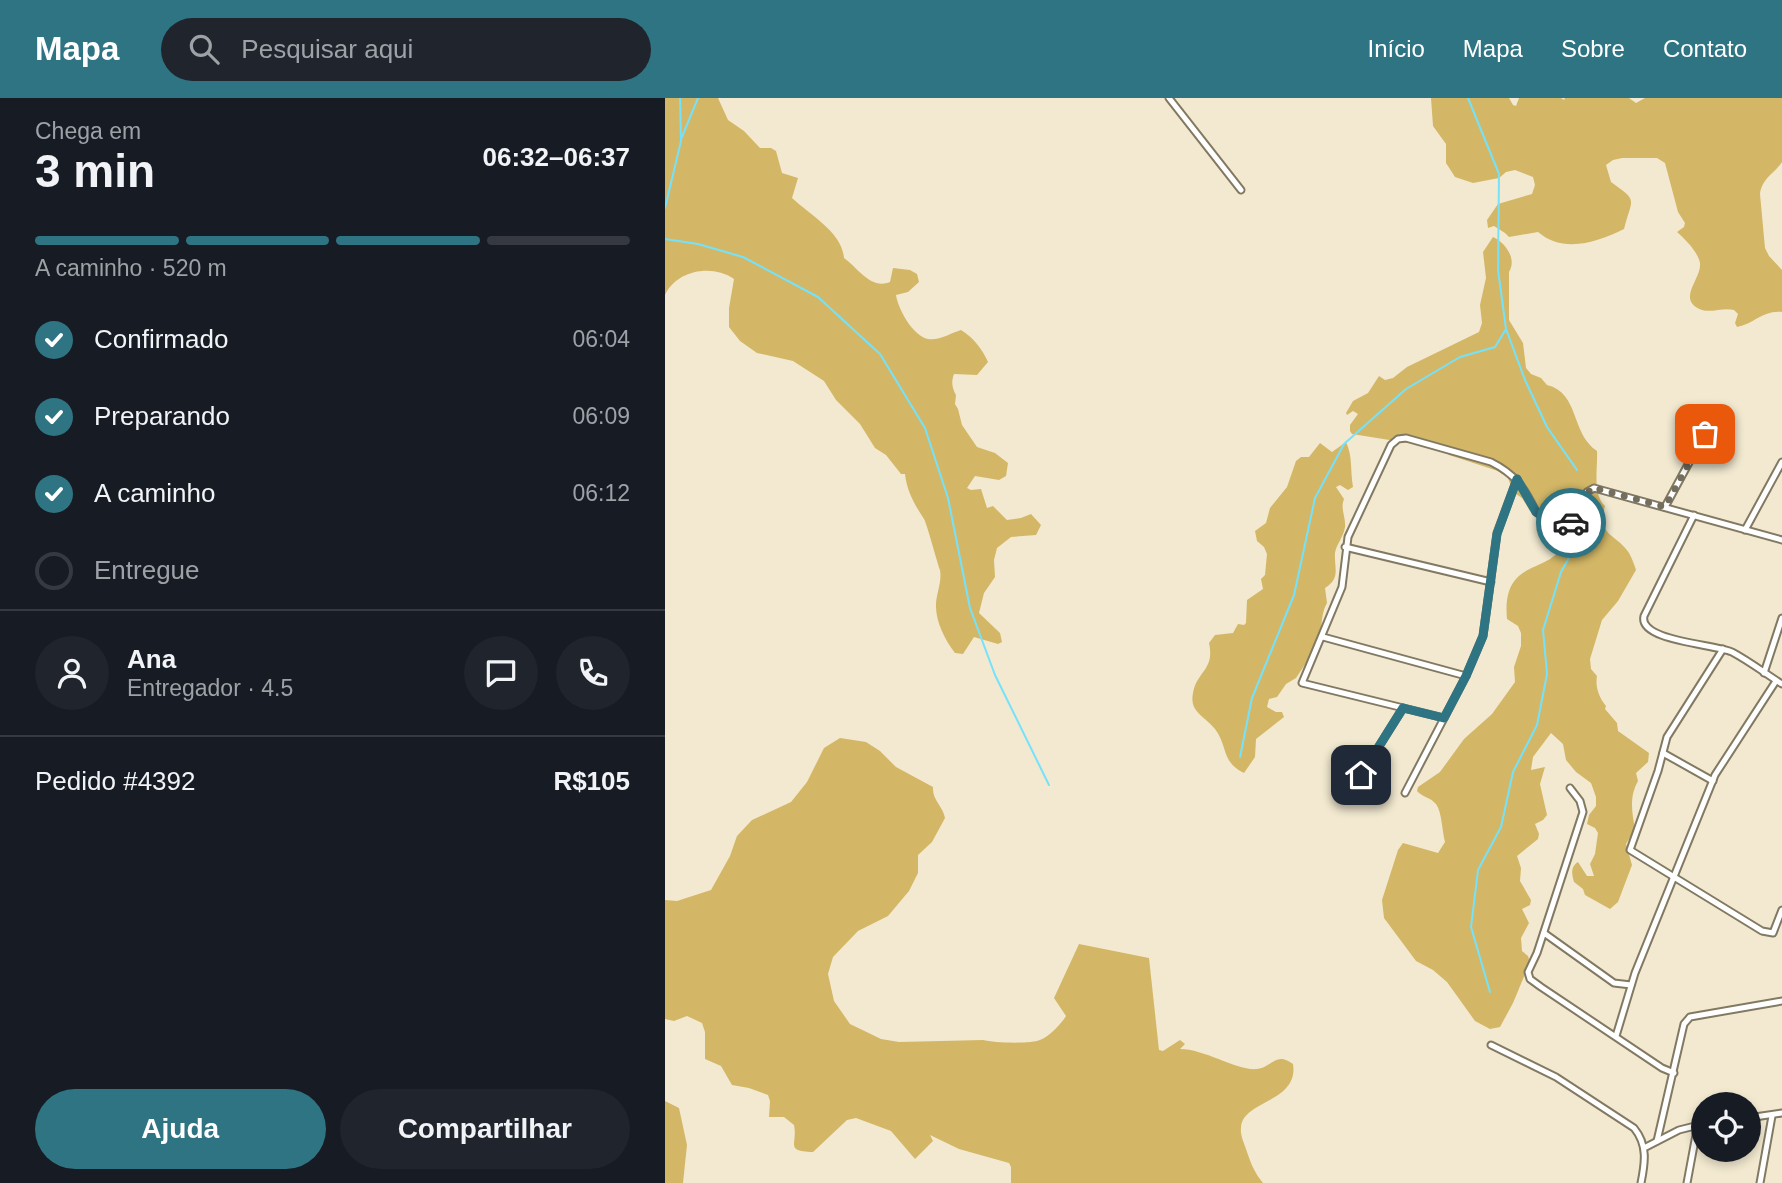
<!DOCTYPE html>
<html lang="pt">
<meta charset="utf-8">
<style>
body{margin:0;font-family:Arial,sans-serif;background:#20242c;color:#f1f3f6;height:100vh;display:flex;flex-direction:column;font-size:26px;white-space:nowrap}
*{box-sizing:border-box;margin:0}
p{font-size:23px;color:#9ea1a6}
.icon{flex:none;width:38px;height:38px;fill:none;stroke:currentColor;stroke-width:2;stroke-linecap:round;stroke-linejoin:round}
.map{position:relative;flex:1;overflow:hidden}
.panel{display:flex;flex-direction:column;background:#171b24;width:665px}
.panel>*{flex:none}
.controls{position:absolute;left:1026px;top:994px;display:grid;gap:14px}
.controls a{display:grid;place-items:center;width:70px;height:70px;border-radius:50%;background:#171b24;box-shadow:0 4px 10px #0003;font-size:35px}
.pin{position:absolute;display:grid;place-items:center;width:60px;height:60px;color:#fff;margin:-30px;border-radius:14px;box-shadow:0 4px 10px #0006}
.courier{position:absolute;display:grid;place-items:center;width:70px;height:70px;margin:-35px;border:5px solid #2f7482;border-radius:50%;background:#fff;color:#222;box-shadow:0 2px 9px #0007}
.head em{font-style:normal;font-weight:700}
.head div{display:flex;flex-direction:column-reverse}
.head{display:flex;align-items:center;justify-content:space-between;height:119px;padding:0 35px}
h1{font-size:46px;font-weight:700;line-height:52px}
.bar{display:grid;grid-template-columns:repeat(4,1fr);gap:10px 7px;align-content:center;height:84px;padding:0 35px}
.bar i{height:9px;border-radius:5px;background:#363941}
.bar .selected{background:#2f7482}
.bar p{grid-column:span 4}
.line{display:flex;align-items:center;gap:18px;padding:0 35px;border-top:2px solid #363941}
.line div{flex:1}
.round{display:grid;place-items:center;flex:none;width:74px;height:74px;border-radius:37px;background:#20242c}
ol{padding:0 35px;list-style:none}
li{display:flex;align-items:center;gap:21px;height:77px}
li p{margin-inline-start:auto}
li .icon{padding:7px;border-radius:50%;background:#2f7482;color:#fff;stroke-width:4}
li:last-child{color:#9ea1a6}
li i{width:38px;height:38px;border:4px solid #363941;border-radius:50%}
.action{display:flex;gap:14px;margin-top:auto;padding:14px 35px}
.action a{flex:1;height:80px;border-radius:42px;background:#2f7482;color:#fff;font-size:28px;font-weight:700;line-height:80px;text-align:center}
.action a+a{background:#20242c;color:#f1f3f6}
header{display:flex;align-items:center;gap:42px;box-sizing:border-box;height:98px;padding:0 35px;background:#2f7482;color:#fff}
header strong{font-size:33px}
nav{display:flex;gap:38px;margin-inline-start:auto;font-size:24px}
.search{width:490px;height:63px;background:#20242c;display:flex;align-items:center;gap:18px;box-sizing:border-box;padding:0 24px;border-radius:38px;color:#9ea1a6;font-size:26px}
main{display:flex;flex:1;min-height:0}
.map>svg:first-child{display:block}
.forest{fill:#d3b766}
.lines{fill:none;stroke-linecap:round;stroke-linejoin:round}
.stream{stroke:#75e2fb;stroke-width:2}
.minor-casing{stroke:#827962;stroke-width:9}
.minor{stroke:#fff;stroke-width:5}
.done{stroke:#736e5e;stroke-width:7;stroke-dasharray:0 12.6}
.route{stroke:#2f7482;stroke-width:9}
</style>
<header>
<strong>Mapa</strong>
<div class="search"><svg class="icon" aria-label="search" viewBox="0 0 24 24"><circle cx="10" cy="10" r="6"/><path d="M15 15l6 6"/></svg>Pesquisar aqui</div>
<nav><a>Início</a><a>Mapa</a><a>Sobre</a><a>Contato</a></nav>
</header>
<main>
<section class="panel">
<div class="head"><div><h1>3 min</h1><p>Chega em</p></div><em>06:32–06:37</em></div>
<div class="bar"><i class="selected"></i><i class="selected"></i><i class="selected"></i><i></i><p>A caminho · 520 m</p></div>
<ol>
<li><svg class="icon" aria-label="check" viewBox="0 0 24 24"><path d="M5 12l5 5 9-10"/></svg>Confirmado<p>06:04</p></li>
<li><svg class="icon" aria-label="check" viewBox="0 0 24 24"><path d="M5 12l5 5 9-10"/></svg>Preparando<p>06:09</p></li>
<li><svg class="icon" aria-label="check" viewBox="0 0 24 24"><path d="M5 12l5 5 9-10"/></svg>A caminho<p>06:12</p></li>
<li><i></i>Entregue</li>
</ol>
<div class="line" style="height:126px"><a class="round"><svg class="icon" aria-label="person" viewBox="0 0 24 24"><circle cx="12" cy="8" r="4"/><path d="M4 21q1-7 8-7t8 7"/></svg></a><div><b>Ana</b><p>Entregador · 4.5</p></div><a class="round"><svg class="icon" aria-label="chat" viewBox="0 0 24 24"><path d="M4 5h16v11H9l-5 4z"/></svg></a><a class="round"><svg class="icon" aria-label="phone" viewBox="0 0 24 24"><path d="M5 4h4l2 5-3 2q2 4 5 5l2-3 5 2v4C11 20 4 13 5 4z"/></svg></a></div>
<div class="line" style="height:91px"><div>Pedido #4392</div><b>R$105</b></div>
<div class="action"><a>Ajuda</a><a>Compartilhar</a></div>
</section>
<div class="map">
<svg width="1117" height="1085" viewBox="0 0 1117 1085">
<rect width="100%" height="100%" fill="#f2e9d0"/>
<g class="forest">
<path d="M0,0H53L63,22L79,33L95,50H106L111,53L117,75L133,80L127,100C145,117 177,134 179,160C193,170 206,192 225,184L228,170L245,172L252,176L254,184L243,194L231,197C233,211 248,238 263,241C274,243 286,235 296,232C308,239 318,252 323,264L312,277L289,276C286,284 287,290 291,297L290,306L293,311L297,327L312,349L330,355L343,365L341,378L334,382L310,378L302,390L306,392L316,391L322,410L328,408L342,422L356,420L366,416L376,427L371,437L346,439L332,450L329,462L330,479L319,495L314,515L335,535L337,544L333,546L309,539L298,556L290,555C279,541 270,522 271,505C272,494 277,483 275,472C272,464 262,426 259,421C250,407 242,394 240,376H236L221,357L210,350L195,326L171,302L159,283L128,263L92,255L75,243L64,229V210L69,181C47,166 12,172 0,197Z"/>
<path d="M766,0H844L848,7L851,8L854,0H896L899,2L900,0H964L971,5L980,0H1117V64C1109,76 1097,80 1095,96L1100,150L1104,158L1117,172V214C1098,212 1089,226 1072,229L1070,225L1073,216L1069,212C1059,209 1047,215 1037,212C1010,202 1037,181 1035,165C1033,154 1020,141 1012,134L1019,129L1020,125L1013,114L1000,65L992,60H957L948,62L941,67L946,84C974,104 967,99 959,131C932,144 899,156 873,134L844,139L840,135L829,128L823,130L822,122L833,106L867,96L870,87L868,79L850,72L841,74L834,80L808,85L790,79L781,65V46L768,28Z"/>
<path d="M828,139C841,145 852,161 844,174V222L858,245L861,270L866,276L876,280L882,287C915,295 905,335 932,353C933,369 927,396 940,408C931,438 951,435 964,455C967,460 969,466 971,472L953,503L937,522L925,561L926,571L932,578C930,589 934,599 941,608L940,611L952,625L953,633L984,655L983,664L971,675L973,683C964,699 967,714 970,731L961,746L967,767L953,804L945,811L920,797L918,791L909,784C907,777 905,769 913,764L922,778H929L925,766L930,756L933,735L930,730L922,726L924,717L931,708V699L926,685L911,674L901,662L898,646L886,635L868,659L866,672L880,669L875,686L882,717L878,722L870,726L874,736L873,741L852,758L856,770L855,783L866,802L865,807L857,811L864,825L856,840L857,853L863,858L865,864L848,905L835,929L825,931L810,923L782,884L768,872L751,863L719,820L717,802L733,752L738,745L773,755L780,744C777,733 777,714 771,706C765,699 757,699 752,693L753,689L775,674L799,641L827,616L850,584L849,569L856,548V535L853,528L842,521C836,457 889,478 899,443L895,437L875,429L874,410L869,414L865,413L857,400L848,394L843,380L833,373L784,357L777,352L772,344L762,348L687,336L685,333V327L693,316L688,313L682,317L681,315L688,303L703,295L714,278L720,282L728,280L742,269L814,234L817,225L815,207L821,180L818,154Z"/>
<path d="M681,344C688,359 685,373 688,389L683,392L675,387L671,389L679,401C675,411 681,419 680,429C679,438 671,447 670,455C669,470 676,480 660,490L662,505C653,520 659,544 650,560L643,562L631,580L621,586L612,599L604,601L602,609L611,614H617L619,619L591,641L590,659L579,675C556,664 563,648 550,631C540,618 524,614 528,595C532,573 550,572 544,545L550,537L568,535L573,526L579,527L581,525L582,502L598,491L596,481L600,477L602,456L599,449L592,443L590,433L601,425L605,410L622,389L631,363L636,359H644L655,345L667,354Z"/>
<path d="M175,640L201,644L215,653L231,669L268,689C267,702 278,708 280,720L267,744L253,757V775L244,793L223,818L193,833L168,859L163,876L169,903L185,926L216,941L234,944L318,942C329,945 366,946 375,942C385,938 396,926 401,918L389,900L414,846L484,860L494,952L498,953L515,942L520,946L515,951C540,951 572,973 592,971C608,969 610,953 628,966C634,1005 577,1002 576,1030C575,1037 579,1045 581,1051C586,1066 589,1074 598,1085H346V1069L344,1065L294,1051L265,1037L268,1043L250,1061L226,1033L191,1020L182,1022L148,1054C119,1053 133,1046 129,1027L119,1019H104L105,1003L103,997L84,990L67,987L56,968L40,961V934L37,925L22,918L9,923L0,921V802L12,803L46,792L65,758L72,738L87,722L126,704L142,684L159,650Z"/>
<polygon points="0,1003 14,1010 22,1047 18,1085 0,1085"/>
</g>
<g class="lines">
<g class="stream">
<polyline points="803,0 834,76 833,172 841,231 860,282 882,329 912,372"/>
<polyline points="16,41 33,0"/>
<polyline points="0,110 16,43 15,0"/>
<polyline points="0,141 33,146 78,159 153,199 215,256 260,330 283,400 305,510 330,577 384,687"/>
<polyline points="575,659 587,600 629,497 650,400 679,346 741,291 795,259 830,249 841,231"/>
<polyline points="825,894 806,829 813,772 836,729 848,674 872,627 882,576 878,532 896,474 932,410"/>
</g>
<g class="minor-casing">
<g id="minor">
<polyline points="504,0 576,92"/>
<polyline points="1000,409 1053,311"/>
<path d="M1029,417L979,518C973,543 1049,546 1067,554C1084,563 1101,576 1117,586"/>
<polyline points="1080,432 1117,364"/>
<polyline points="680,449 826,484"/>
<polyline points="658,539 801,578"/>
<polyline points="1058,551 1002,639 993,673 965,752 1097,833 1108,835 1117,812"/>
<polyline points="1099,575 1117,520"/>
<path d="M779,620L637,585L677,489L683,439L726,347L733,341L741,340L826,364C850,376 860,390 871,414L905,426C917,420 918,405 922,394L929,390L1117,442"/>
<polyline points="998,655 1048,683"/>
<polyline points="696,677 738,610"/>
<polyline points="905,690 915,703 918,714 872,855 863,874 865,881 876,889 997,970 1009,975"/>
<polyline points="740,695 801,578 818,538 832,435 852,381"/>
<polyline points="879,835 949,885 966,887"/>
<polyline points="951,938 970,875 1050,677 1111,583"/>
<path d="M826,947L891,979L969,1030C983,1047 980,1065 976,1085"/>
<polyline points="1083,1020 1117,1015"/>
<polyline points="992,1043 1019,926 1025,919 1117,903"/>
<polyline points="979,1050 1014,1032 1038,1026"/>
<polyline points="1022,1085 1033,1026"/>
<polyline points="1095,1085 1107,1018"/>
</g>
</g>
<use href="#minor" class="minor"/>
</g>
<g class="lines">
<polyline class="done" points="906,425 915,418 925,391 929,390 1000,409 1040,336"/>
<polyline class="route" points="696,677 738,610 779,620 801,578 818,538 832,436 852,381 871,414 875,417 906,425"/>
</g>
</svg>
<div class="controls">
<a><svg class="icon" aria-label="locate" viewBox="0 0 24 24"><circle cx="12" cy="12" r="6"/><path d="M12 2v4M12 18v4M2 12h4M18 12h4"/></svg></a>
</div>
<div class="pin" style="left:1040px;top:336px;background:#ea580c"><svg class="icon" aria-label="bag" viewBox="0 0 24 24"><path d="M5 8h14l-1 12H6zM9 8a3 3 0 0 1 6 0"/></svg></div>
<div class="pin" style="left:696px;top:677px;background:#1f2937"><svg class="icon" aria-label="home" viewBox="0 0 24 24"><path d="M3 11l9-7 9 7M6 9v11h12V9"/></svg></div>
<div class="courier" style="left:906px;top:425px"><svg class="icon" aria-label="car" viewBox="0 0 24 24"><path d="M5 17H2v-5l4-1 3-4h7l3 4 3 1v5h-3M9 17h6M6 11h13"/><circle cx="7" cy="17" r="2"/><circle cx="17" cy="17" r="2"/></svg></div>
</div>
</main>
